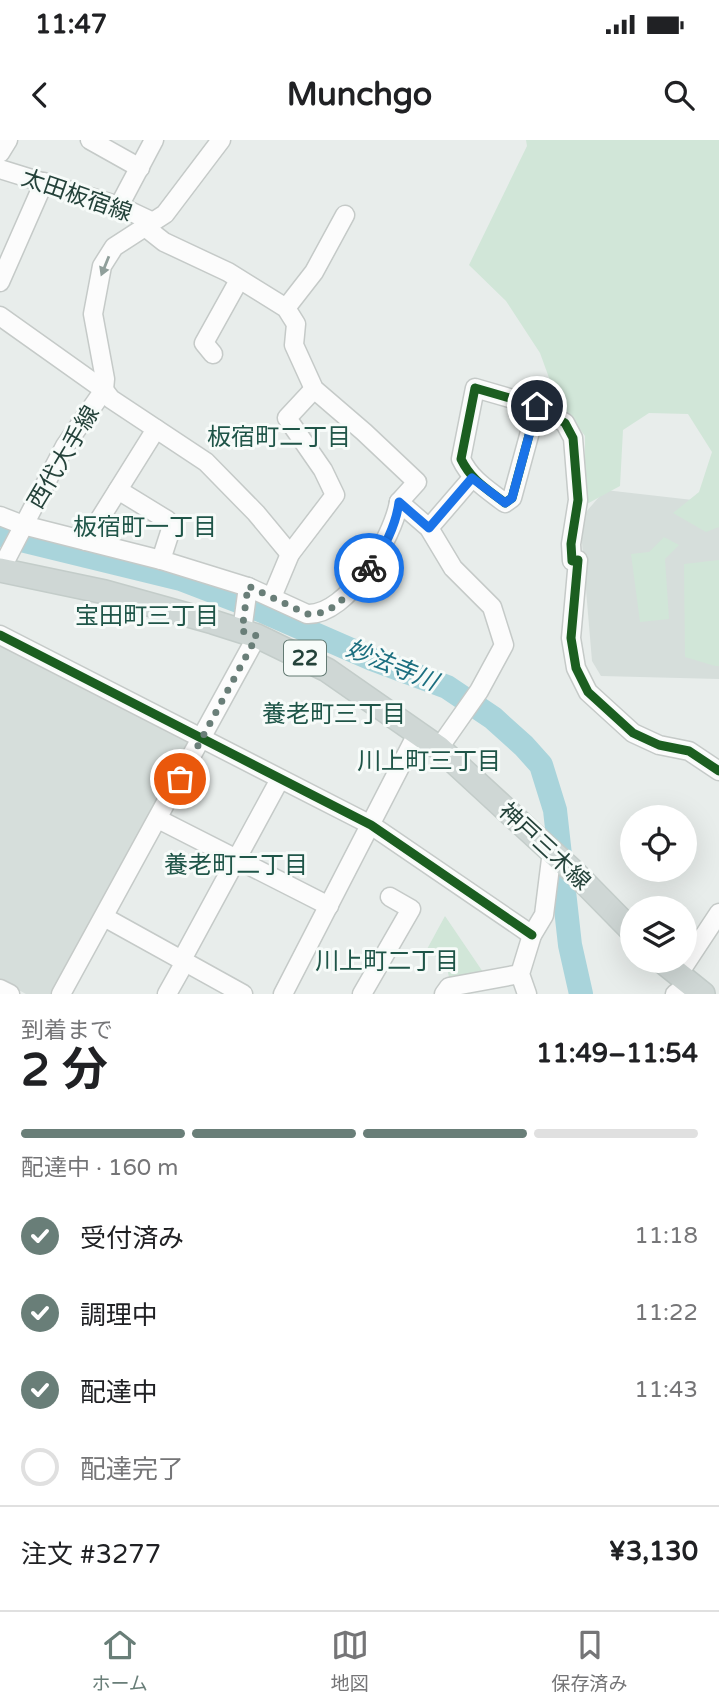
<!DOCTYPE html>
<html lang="ja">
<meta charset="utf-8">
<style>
body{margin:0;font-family:"Varela Round","Noto Sans JP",sans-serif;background:#f2f2f2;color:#202124;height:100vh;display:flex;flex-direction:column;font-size:26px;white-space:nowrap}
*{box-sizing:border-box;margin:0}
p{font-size:23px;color:#757577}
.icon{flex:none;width:38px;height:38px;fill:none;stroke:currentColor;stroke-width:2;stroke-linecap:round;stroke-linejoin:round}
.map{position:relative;height:854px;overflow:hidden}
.details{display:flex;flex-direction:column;background:#fff;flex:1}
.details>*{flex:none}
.controls{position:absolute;left:620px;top:665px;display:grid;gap:14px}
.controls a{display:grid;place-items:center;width:77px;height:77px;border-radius:50%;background:#fff;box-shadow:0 7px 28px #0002;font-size:35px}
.pin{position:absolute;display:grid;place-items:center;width:60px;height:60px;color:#fff;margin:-30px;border:4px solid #fff;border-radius:50%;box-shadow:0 2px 7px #0007}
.courier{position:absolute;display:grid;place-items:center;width:70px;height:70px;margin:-35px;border:5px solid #1a73e8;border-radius:50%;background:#fff;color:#222;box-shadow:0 2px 9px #0007}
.summary em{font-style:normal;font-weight:700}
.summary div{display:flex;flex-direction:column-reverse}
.summary{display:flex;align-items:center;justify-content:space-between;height:119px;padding:0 21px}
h1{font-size:46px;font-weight:700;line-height:52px}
.bar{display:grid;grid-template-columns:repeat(4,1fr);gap:10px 7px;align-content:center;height:84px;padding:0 21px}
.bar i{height:9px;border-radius:5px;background:#e0e0e0}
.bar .on{background:#697e78}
.bar p{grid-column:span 4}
.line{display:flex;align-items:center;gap:18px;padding:0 21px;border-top:2px solid #e0e0e0}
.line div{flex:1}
ol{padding:0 21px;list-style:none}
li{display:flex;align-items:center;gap:21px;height:77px}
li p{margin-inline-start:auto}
li .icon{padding:7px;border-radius:50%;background:#697e78;color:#fff;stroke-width:4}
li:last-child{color:#757577}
li i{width:38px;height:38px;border:4px solid #e0e0e0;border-radius:50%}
.status{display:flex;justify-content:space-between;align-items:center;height:49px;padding:0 35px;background:#fff;direction:ltr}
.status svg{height:19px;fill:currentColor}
header{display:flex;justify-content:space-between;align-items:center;height:91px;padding:0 21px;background:#fff;font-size:32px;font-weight:700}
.menu{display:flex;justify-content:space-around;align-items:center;height:98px;border-top:2px solid #e0e0e0;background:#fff;font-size:19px;color:#757577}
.menu a{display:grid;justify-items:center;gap:4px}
.menu .on{color:#697e78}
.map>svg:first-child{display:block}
.built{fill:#d6dedb}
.green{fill:#d1e6d8}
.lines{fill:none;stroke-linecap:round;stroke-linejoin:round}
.river{stroke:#a9d4db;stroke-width:24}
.minor-casing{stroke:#c5cac8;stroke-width:21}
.major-casing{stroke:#c3ccc9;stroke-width:26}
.minor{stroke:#fcfcfc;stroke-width:18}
.major{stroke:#cfd7d5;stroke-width:23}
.cycleway-casing{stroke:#f7fbf9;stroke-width:13}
.cycleway{stroke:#1b5e20;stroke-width:9}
.oneway{fill:#909f9b}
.done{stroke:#697e78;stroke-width:7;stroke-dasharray:0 12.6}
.route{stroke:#1a73e8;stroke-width:9}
.labels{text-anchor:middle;stroke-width:6;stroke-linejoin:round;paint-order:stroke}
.shield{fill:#f7fbf9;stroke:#637a73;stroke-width:2}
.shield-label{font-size:21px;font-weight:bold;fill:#24423a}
.street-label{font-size:23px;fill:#24423a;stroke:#f7fbf9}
.neighbourhood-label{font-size:24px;fill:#1f5548;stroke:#f7fbf9}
.water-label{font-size:24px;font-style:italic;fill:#1c6f80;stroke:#f7fbf9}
</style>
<div class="status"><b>11:47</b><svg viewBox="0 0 49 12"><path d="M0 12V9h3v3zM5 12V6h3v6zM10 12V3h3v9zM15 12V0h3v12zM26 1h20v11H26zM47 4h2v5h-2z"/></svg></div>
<header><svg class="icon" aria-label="back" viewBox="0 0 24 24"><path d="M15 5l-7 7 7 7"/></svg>Munchgo<svg class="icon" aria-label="search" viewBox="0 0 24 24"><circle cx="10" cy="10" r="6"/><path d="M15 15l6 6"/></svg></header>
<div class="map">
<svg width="719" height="854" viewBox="0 0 719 854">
<rect width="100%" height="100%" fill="#e8edeb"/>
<g class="built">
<polygon points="605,350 719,363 719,539 601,536 592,521 580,379"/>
<polygon points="0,504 190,603 53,854 26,854 0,840"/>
</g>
<g class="green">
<polygon points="526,0 719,0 719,387 706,392 673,373 699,352 712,312 688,274 649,273 623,290 620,346 585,365 585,296 556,257 540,213 506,161 469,125 527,6"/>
<polygon points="664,397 679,405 665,419 669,479 640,482 631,414 649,412"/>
<polygon points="719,420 719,526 715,526 685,517 684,424"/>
<polygon points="445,776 485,835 450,842 446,823 426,811"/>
</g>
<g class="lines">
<polyline class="river" points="0,395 181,439 246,464 372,519 447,547 493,578 524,606 541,625 555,670 570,805 581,854"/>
<g class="minor-casing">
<g id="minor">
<polyline points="90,0 140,28"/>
<polyline points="0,13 8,0"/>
<polyline points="0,29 119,66 153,82"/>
<polyline points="119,66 154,0"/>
<polyline points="145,87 164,102 228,132 286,168 296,184 294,205 314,249 364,292 417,342 399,362"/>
<polyline points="0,142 44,42"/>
<polyline points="286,168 314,132 345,75"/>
<polyline points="0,176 104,250 111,259 206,322 256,373 290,414"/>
<polyline points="213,214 204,203 239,140"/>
<polyline points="104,250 105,239 93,174 102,126 114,107 165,74 221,0"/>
<path d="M537,266L512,358L505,363C487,349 471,340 461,319L475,248L537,266L565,283L573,298L578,360L571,404L572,421L578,420L571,498L576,528L588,552L633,593L659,605L689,611L719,631"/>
<polyline points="118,350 167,380 171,389 161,420"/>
<polyline points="399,362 429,388 453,428 492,467 504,505 479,551 439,608"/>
<path d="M0,376L23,385L161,420L248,447L307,474C348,476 393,397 399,362"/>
<polyline points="429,388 472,338"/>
<polyline points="86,401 156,289"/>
<polyline points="0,431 65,306 104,250"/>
<polyline points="272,457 290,414 335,355 323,330 287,278 314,249"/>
<polyline points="242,491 248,447"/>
<polyline points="0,495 371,685 532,795"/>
<polyline points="158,679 329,766"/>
<polyline points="104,777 243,854"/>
<polyline points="678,835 719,773"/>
<polyline points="0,849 10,854"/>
<polyline points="61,854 257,496"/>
<polyline points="167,854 181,829 185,814 280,639"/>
<polyline points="283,854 418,592"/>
<polyline points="362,854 411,769 390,757"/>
<polyline points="444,854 449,847 520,834"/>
<polyline points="527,854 520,834 532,795 544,775 552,711"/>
<polyline points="675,854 689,843"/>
</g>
</g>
<g class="major-casing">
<g id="major">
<polyline points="0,430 105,452 213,482 257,496 327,530 439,608 575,733 632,791"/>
<polyline points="662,821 703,854"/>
</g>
</g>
<use href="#minor" class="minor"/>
<use href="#major" class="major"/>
<g class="cycleway-casing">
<g id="cycleway">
<path d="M537,266L512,358L505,363C487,349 471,340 461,319L475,248L537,266L565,283L573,298L578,360L571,404L572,421L578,420L571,498L576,528L588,552L633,593L659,605L689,611L719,631"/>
<polyline points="0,495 371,685 532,795"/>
</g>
</g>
<use href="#cycleway" class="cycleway"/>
</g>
<defs><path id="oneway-solid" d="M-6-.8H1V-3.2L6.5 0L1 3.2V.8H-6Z" transform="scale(1.75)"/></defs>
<use class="oneway" href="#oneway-solid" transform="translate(105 126) rotate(112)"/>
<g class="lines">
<path class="done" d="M180,639L257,496L242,491L248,446L307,474C337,476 352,447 369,428"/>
<path class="route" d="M369,428C384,410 396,385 399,362L429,388L472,338L505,363L512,358L537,266"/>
</g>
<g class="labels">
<rect class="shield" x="284" y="500.5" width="42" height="35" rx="5"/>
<g class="shield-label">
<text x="305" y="525">22</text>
</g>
<g class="street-label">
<text transform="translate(77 55) rotate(19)" y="8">太田板宿線</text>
<text transform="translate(63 317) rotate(-59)" y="8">西代大手線</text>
<text transform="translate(545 706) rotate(43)" y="8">神戸三木線</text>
</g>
<g class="neighbourhood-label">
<text x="279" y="305">板宿町二丁目</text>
<text x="145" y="395">板宿町一丁目</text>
<text x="147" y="484">宝田町三丁目</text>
<text x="334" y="582">養老町三丁目</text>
<text x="429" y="629">川上町三丁目</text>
<text x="236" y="733">養老町二丁目</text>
<text x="387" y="829">川上町二丁目</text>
</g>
<g class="water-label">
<text transform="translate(392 525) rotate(22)" y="8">妙法寺川</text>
</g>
</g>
</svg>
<div class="controls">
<a><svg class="icon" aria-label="locate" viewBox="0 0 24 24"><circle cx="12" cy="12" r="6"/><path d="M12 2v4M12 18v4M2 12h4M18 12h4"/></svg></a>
<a><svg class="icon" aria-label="layers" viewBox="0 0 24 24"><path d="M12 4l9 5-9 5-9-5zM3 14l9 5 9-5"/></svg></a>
</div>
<div class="pin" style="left:180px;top:639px;background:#ea580c"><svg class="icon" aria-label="bag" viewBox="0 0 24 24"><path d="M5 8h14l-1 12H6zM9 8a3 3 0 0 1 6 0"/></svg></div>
<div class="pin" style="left:537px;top:266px;background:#1f2937"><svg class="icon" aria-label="home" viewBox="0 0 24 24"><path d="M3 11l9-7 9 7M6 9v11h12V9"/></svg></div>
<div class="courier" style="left:369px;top:428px"><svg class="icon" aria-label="bike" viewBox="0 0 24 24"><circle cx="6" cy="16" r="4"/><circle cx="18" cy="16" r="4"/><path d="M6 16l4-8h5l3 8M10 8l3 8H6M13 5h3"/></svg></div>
</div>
<section class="details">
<div class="summary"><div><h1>2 分</h1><p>到着まで</p></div><em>11:49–11:54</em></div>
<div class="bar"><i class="on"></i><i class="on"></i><i class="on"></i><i></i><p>配達中 · 160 m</p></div>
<ol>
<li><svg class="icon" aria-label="check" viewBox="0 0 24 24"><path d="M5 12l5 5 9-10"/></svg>受付済み<p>11:18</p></li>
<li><svg class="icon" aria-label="check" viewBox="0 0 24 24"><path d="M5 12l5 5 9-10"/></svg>調理中<p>11:22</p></li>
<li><svg class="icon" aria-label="check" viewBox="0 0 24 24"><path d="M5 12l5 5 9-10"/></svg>配達中<p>11:43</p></li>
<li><i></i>配達完了</li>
</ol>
<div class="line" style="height:91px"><div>注文 #3277</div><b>¥3,130</b></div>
</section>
<nav class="menu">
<a class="on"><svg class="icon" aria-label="home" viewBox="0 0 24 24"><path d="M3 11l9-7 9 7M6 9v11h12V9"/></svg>ホーム</a>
<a><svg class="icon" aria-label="map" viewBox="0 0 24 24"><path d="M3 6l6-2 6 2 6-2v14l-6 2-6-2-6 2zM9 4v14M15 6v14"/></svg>地図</a>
<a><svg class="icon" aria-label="saved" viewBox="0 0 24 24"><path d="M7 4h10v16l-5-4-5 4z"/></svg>保存済み</a>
</nav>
